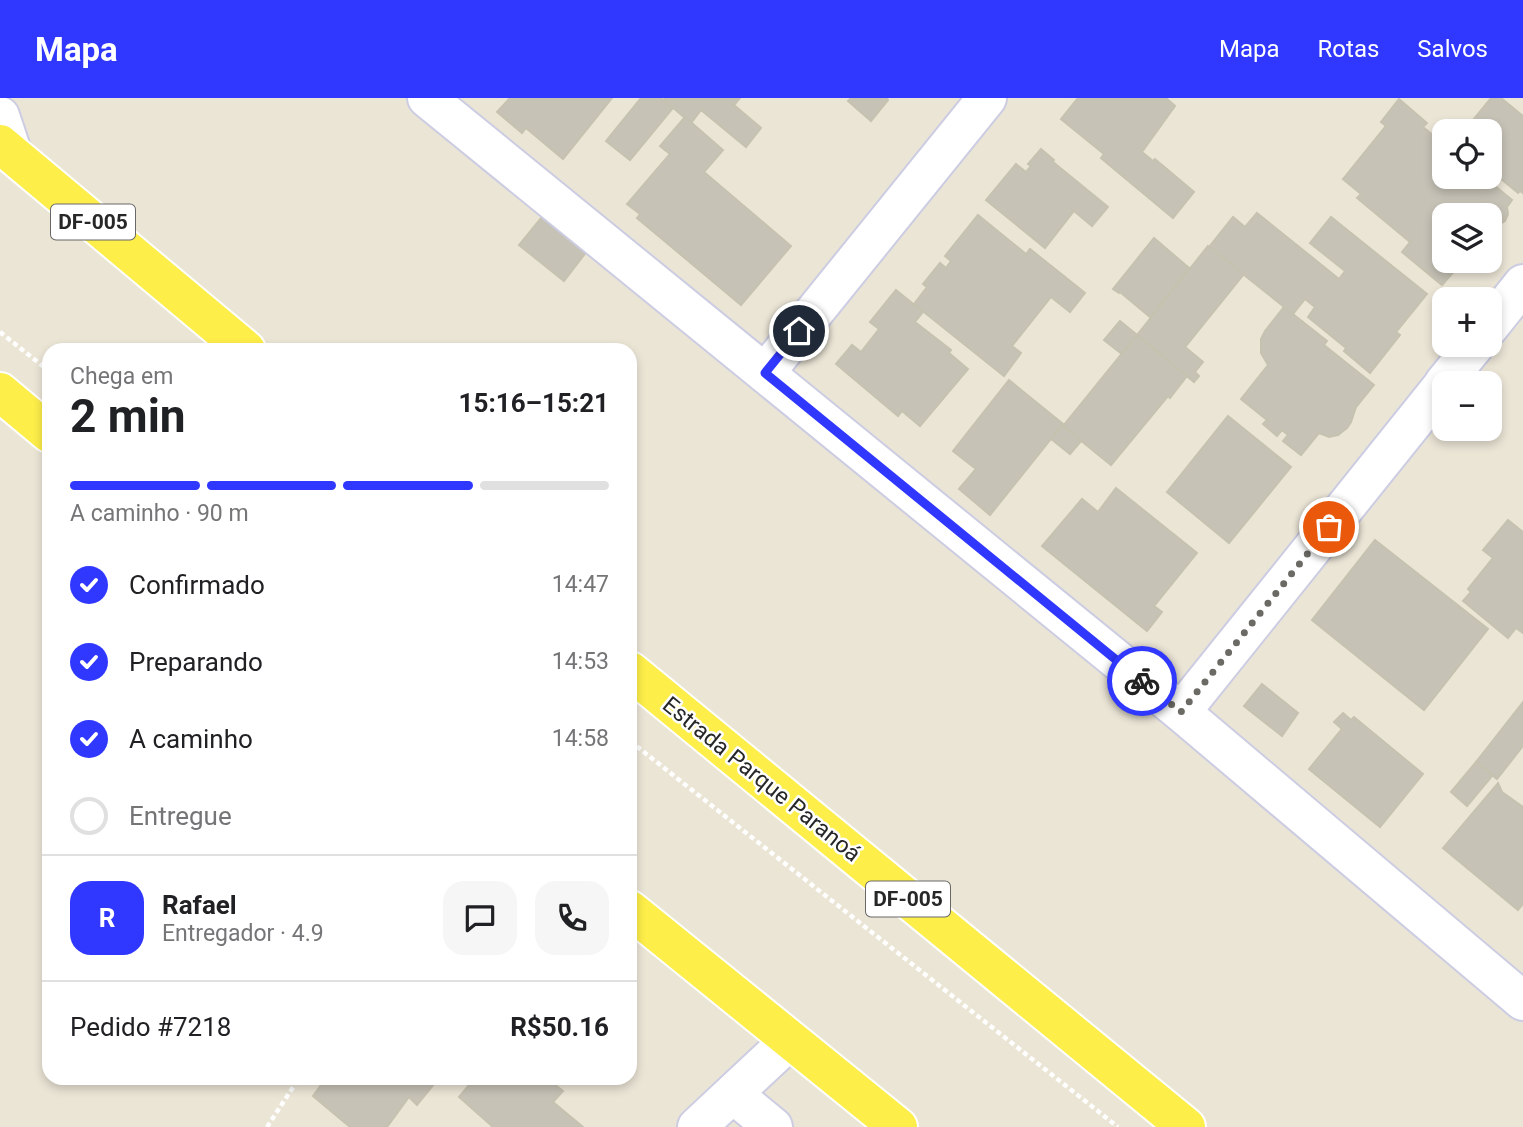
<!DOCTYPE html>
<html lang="pt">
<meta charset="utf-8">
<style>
body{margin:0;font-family:Roboto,sans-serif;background:#f6f6f6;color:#202124;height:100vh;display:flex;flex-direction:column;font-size:26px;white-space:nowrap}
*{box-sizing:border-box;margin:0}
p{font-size:23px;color:#757577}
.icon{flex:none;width:38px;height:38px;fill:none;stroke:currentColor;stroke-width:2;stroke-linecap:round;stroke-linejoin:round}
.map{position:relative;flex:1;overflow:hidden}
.details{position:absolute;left:42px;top:245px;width:595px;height:742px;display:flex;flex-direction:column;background:#fff;border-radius:21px;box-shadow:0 4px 10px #0003}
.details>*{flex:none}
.buttons{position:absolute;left:1432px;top:21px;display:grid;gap:14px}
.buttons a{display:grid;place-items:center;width:70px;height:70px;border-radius:14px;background:#fff;box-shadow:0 4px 10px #0003;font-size:35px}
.pin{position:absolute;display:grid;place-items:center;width:60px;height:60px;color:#fff;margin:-30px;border:4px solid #fff;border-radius:50%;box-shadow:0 2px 7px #0007}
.courier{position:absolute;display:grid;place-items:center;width:70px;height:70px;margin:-35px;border:5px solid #3037ff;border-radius:50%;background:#fff;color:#222;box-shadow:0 2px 9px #0007}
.headline em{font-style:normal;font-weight:700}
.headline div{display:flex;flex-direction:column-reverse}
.headline{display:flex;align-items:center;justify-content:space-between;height:119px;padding:0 28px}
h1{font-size:46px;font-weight:700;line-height:52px}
.bar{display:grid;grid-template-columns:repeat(4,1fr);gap:10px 7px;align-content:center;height:84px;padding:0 28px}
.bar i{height:9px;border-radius:5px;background:#e0e0e0}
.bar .active{background:#3037ff}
.bar p{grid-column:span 4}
.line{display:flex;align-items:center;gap:18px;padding:0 28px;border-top:2px solid #e0e0e0}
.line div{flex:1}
.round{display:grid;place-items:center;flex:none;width:74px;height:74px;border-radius:21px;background:#f6f6f6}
ol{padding:0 28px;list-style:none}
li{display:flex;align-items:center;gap:21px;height:77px}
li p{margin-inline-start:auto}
li .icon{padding:7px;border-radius:50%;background:#3037ff;color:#fff;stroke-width:4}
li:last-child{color:#757577}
li i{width:38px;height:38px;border:4px solid #e0e0e0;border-radius:50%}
header{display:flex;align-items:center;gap:42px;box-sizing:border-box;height:98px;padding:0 35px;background:#3037ff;color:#fff}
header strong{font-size:33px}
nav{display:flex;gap:38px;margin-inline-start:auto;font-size:24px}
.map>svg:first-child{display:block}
.building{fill:#c6c2b6;stroke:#c6c2b0;stroke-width:2}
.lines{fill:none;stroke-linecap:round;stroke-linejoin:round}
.minor-casing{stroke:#cccce2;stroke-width:42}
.primary-casing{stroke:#fff;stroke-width:42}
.path{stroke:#fff;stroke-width:4.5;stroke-dasharray:5 3.5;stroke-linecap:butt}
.minor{stroke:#fff;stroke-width:38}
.primary{stroke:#fdee4a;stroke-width:38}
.done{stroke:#6c6a64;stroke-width:7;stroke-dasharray:0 12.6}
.route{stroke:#3037ff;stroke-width:9}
.labels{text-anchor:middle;stroke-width:5;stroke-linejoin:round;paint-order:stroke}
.shield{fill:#fff;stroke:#686868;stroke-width:2}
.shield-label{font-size:21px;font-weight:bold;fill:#272727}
.street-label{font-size:23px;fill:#272727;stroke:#fff}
</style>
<header>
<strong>Mapa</strong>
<nav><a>Mapa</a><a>Rotas</a><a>Salvos</a></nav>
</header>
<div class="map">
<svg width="1523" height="1029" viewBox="0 0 1523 1029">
<rect width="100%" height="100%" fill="#ebe5d6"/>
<g class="building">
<polygon points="510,0 612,0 563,61 526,30 522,35 497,14"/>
<polygon points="641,0 661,0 673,10 630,62 606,43"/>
<polygon points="665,0 740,0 734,7 761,30 746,49 701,12 691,25 664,2"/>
<polygon points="851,0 887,0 888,2 871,23 848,3"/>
<polygon points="1078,0 1166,0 1175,8 1142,54 1153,63 1155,61 1194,94 1173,120 1101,60 1104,56 1061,21"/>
<polygon points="1491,0 1501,0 1523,18 1523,95 1520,93 1518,95 1489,71 1489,33 1464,33"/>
<polygon points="1399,1 1427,25 1423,29 1444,46 1444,79 1484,79 1512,102 1507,109 1508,116 1505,123 1498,127 1492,126 1489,130 1489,117 1444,117 1444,163 1463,163 1442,187 1402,154 1410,144 1357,100 1361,96 1343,81 1386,28 1381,24"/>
<polygon points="685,19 723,52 704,74 791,148 741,207 637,120 640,116 627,106 670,56 660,48"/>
<polygon points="1041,51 1054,62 1053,64 1108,109 1092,128 1074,113 1045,150 986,102 1016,66 1026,74 1031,68 1028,66"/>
<polygon points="1257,115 1339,181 1345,173 1310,145 1331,119 1427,196 1396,234 1400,237 1370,275 1344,253 1346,250 1308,219 1315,209 1305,201 1293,216 1209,149 1233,119 1245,129"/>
<polygon points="978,117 1026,156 1030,151 1085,195 1070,214 1051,199 1012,248 1021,255 1004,278 914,206 927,189 923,186 940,165 946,170 951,163 945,158"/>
<polygon points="542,119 587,153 564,183 519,147"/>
<polygon points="1154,140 1189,170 1150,219 1120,194 1119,195 1113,191"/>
<polygon points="1208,148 1244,176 1185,249 1203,264 1195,274 1199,278 1194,284 1137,237"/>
<polygon points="896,192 923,214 915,224 951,252 949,255 968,271 920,328 902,313 898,318 836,266 852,247 861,254 879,231 870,224"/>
<polygon points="1284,209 1327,243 1324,247 1374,287 1356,309 1351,324 1347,330 1338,337 1329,339 1319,335 1301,357 1283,343 1288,337 1282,332 1277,338 1263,326 1267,322 1241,301 1268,267 1261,255 1261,241 1265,233"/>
<polygon points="1120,223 1137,237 1122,256 1104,242"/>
<polygon points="1137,237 1187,278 1170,300 1168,298 1111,367 1063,328"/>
<polygon points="1009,282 1063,326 990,417 959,391 976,371 953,353"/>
<polygon points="1228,318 1291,369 1229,445 1167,394"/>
<polygon points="1063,328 1081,343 1070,356 1051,341"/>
<polygon points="1116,390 1197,455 1154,508 1162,514 1147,533 1042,448 1082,401 1098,414"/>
<polygon points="1508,422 1523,434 1523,535 1516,530 1508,540 1463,503 1471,494 1468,491 1493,460 1483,452"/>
<polygon points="1375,442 1488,531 1424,612 1312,522"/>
<polygon points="1262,586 1298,615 1282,638 1244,608"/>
<polygon points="1523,604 1523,648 1497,681 1476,664"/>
<polygon points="1343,615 1351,622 1354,619 1423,676 1380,729 1309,671 1342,631 1334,624"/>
<polygon points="1476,664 1493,677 1467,708 1451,694"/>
<polygon points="1498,685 1502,694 1523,709 1523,806 1518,812 1443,750"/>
<polygon points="326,980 436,980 438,981 417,1007 409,999 387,1029 350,1029 313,998"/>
<polygon points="475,980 547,980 563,993 553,1004 583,1029 493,1029 459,999"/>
</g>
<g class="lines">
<g class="minor-casing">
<g id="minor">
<polyline points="427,0 1181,614 1523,903"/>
<polyline points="0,18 13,57"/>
<polyline points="1489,229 1523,186"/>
<polyline points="765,275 987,0"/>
<polyline points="1444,285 1475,247"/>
<polyline points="1181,614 1444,286"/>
<polyline points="733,996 773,1029"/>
<polyline points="697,1029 790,942"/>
</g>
</g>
<g class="primary-casing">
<g id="primary">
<polyline points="0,46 246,252"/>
<polyline points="0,294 49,335"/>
<polyline points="630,573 1186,1029"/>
<polyline points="630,812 898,1029"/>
</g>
</g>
<g class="path">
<polyline points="0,234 49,273"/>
<polyline points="630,643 1118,1029"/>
<polyline points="267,1029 299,980"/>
</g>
<use href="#minor" class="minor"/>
<use href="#primary" class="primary"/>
</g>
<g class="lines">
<polyline class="done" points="1142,583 1181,614 1329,429"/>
<polyline class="route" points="799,233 765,275 1142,583"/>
</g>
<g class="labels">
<g class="shield">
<rect x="51" y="106.5" width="84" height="35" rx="5"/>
<rect x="866" y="783.5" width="84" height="35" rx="5"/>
</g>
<g class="shield-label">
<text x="93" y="131">DF-005</text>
<text x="908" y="808">DF-005</text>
</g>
<g class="street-label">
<text transform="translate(762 681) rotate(39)" y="8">Estrada Parque Paranoá</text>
</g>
</g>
</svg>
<div class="buttons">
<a><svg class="icon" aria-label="locate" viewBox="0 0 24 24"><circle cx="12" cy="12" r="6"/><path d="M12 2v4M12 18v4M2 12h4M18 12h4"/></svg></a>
<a><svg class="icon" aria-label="layers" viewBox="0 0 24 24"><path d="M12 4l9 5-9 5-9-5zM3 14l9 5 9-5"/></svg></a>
<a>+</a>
<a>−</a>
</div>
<div class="pin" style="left:1329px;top:429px;background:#ea580c"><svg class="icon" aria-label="bag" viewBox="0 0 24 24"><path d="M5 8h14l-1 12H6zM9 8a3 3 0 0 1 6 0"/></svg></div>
<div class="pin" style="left:799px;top:233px;background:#1f2937"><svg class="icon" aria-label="home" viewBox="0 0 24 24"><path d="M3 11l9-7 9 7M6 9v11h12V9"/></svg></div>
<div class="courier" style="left:1142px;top:583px"><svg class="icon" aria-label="bike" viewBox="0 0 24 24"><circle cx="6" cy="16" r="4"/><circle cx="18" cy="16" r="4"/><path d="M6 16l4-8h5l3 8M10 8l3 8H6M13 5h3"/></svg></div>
<section class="details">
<div class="headline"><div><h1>2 min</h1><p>Chega em</p></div><em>15:16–15:21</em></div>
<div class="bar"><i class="active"></i><i class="active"></i><i class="active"></i><i></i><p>A caminho · 90 m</p></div>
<ol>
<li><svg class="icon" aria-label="check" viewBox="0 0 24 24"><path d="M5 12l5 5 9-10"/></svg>Confirmado<p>14:47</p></li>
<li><svg class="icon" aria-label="check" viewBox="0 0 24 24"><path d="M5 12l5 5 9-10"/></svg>Preparando<p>14:53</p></li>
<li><svg class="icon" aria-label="check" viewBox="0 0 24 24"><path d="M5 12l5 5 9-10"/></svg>A caminho<p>14:58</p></li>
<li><i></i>Entregue</li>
</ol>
<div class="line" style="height:126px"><b class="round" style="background:#3037ff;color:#fff">R</b><div><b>Rafael</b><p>Entregador · 4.9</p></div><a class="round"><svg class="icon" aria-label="chat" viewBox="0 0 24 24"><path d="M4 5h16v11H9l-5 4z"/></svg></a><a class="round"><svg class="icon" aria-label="phone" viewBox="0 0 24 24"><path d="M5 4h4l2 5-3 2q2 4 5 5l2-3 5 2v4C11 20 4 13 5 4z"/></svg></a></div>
<div class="line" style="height:91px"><div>Pedido #7218</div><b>R$50.16</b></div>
</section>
</div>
